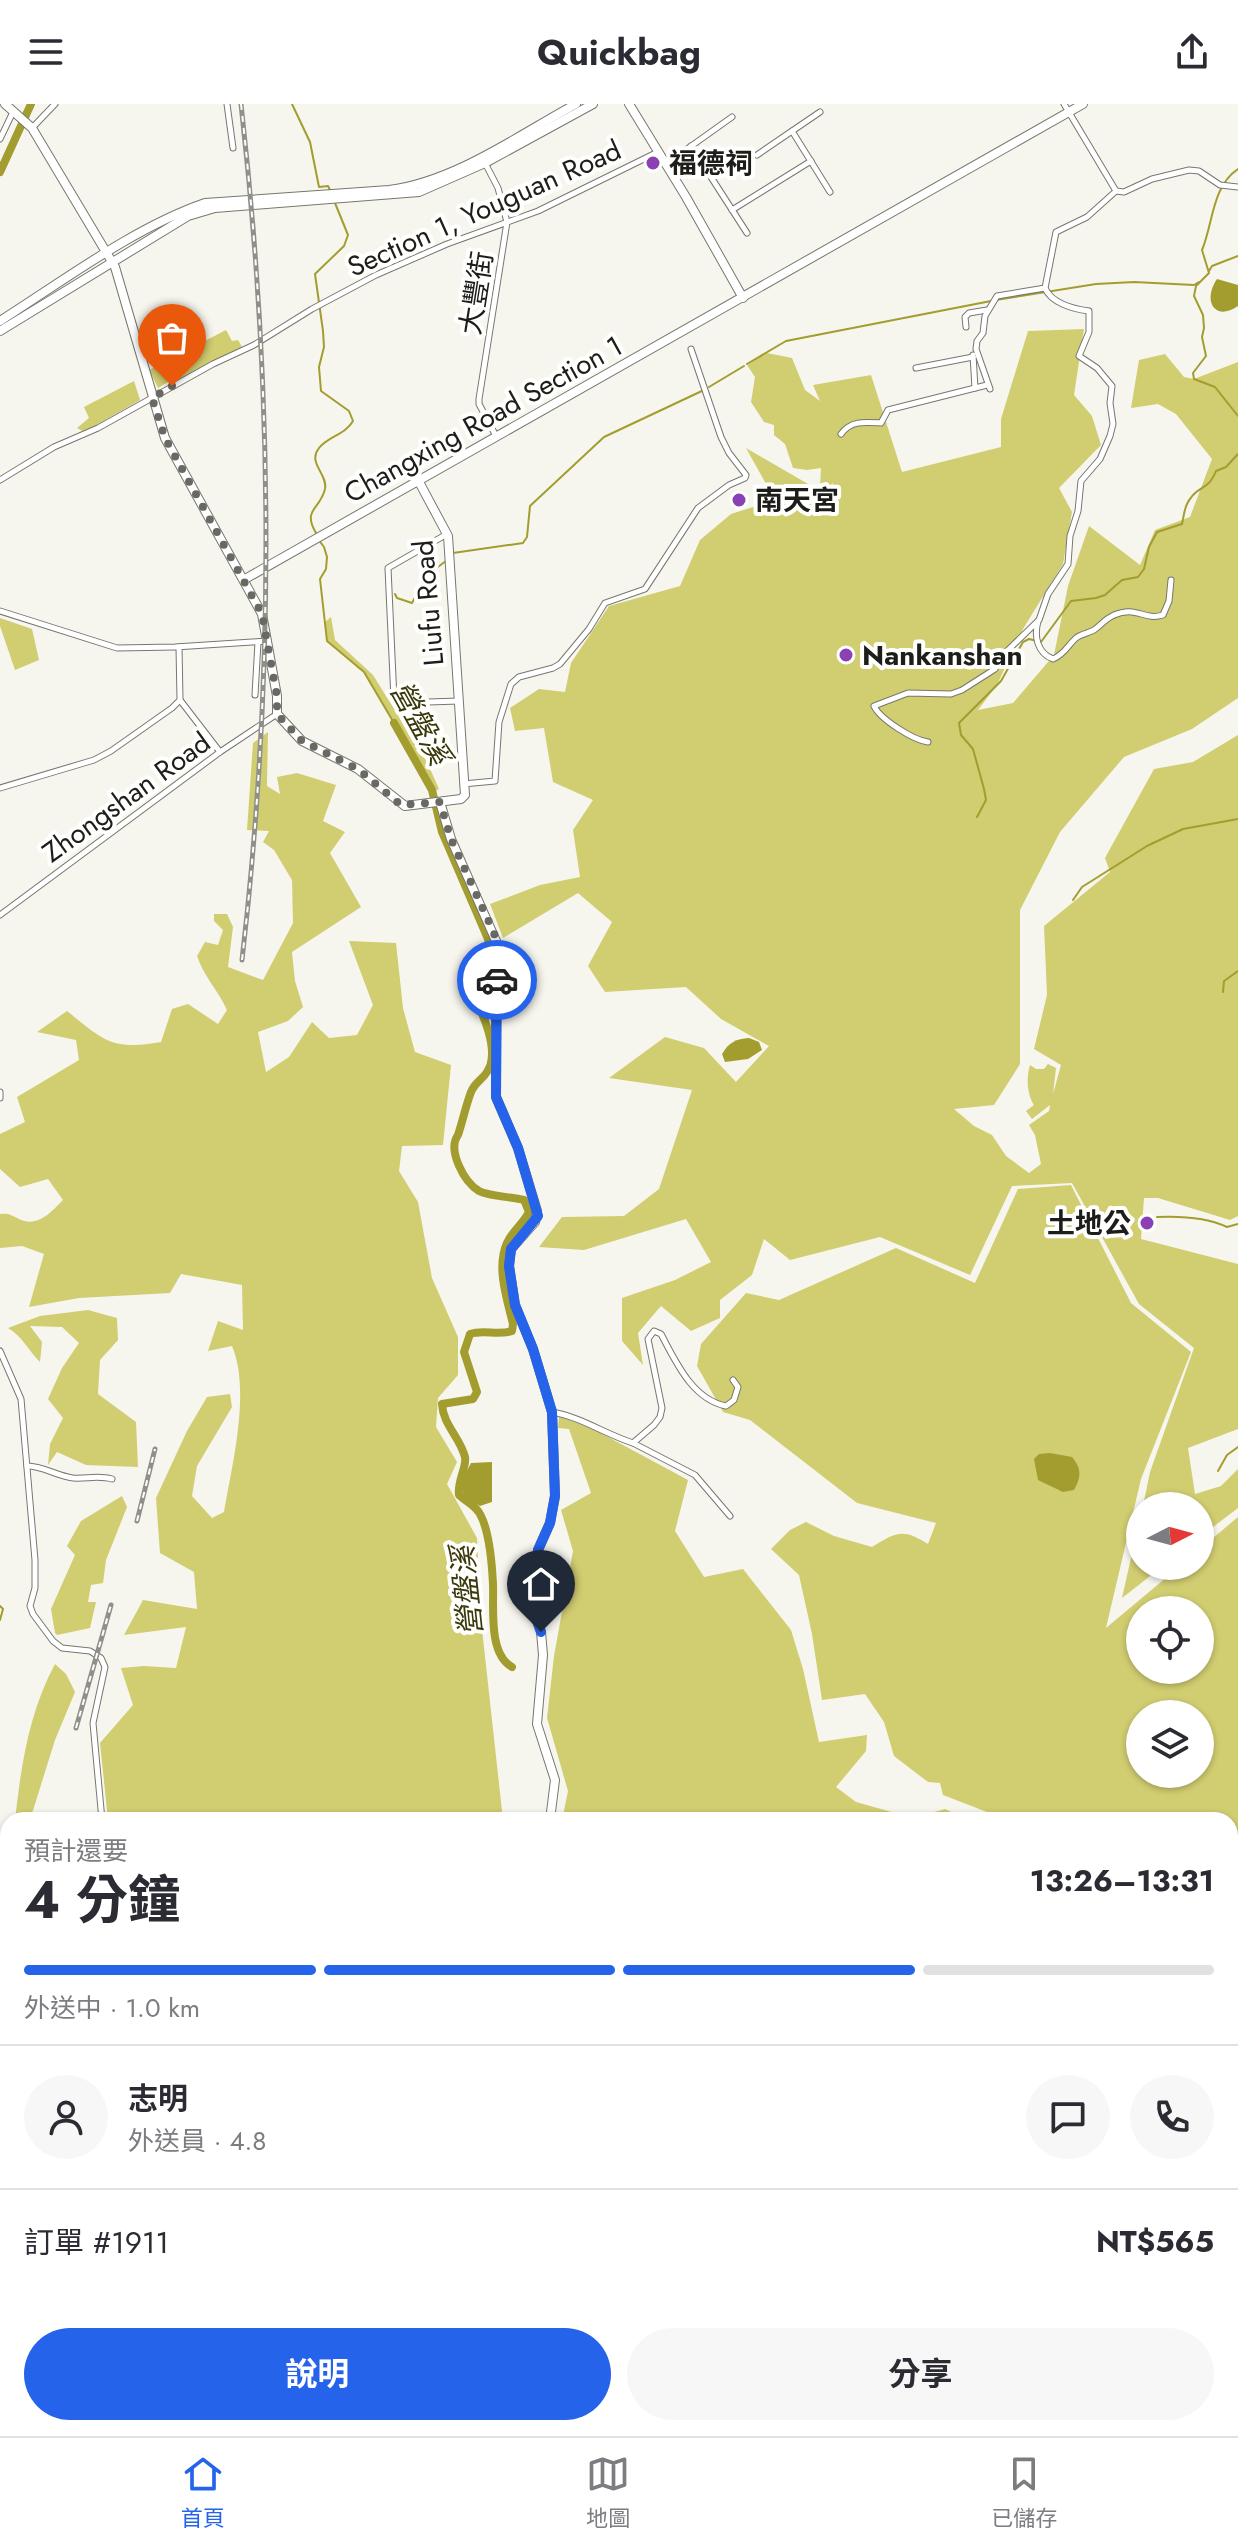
<!DOCTYPE html>
<html lang="zh-TW">
<meta charset="utf-8">
<style>
body{margin:0;font-family:Jost,"Noto Sans TC",sans-serif;background:#f7f7f7;color:#2b2b33;height:100vh;display:flex;flex-direction:column;font-size:30px;white-space:nowrap}
*{box-sizing:border-box;margin:0}
p{font-size:26px;color:#7c7c81}
.icon{flex:none;width:44px;height:44px;fill:none;stroke:currentColor;stroke-width:2;stroke-linecap:round;stroke-linejoin:round}
.map{position:relative;flex:1;overflow:hidden}
.panel{position:absolute;left:0px;top:1708px;width:1238px;height:624px;display:flex;flex-direction:column;background:#fff;border-radius:24px 24px 0 0;box-shadow:0 2px 6px #0004}
.panel>*{flex:none}
.needle{width:52px;rotate:84deg}
.tools{position:absolute;left:1126px;top:1388px;display:grid;gap:16px}
.tools a{display:grid;place-items:center;width:88px;height:88px;border-radius:50%;background:#fff;box-shadow:0 2px 6px #0004;font-size:40px}
.pin{position:absolute;display:grid;place-items:center;width:68px;height:68px;color:#fff;margin:-82px -34px;border-radius:50% 50% 50% 0;rotate:-45deg;box-shadow:0 0 8px #0007}
.pin .icon{rotate:45deg}
.courier{position:absolute;display:grid;place-items:center;width:80px;height:80px;margin:-40px;border:6px solid #2563eb;border-radius:50%;background:#fff;color:#222;box-shadow:0 2px 10px #0007}
.headline em{font-style:normal;font-weight:700}
.headline div{display:flex;flex-direction:column-reverse}
.headline{display:flex;align-items:center;justify-content:space-between;height:136px;padding:0 24px}
h1{font-size:52px;font-weight:700;line-height:60px}
.bar{display:grid;grid-template-columns:repeat(4,1fr);gap:12px 8px;align-content:center;height:96px;padding:0 24px}
.bar i{height:10px;border-radius:6px;background:#e1e1e2}
.bar .selected{background:#2563eb}
.bar p{grid-column:span 4}
.line{display:flex;align-items:center;gap:20px;padding:0 24px;border-top:2px solid #e1e1e2}
.line div{flex:1}
.round{display:grid;place-items:center;flex:none;width:84px;height:84px;border-radius:42px;background:#f7f7f7}
.primary-button{display:flex;gap:16px;margin-top:auto;padding:16px 24px}
.primary-button a{flex:1;height:92px;border-radius:48px;background:#2563eb;color:#fff;font-size:32px;font-weight:700;line-height:92px;text-align:center}
.primary-button a+a{background:#f7f7f7;color:#2b2b33}
header{display:flex;justify-content:space-between;align-items:center;height:104px;padding:0 24px;background:#fff;font-size:36px;font-weight:700}
.dock{display:flex;justify-content:space-around;align-items:center;height:112px;border-top:2px solid #e1e1e2;background:#fff;font-size:22px;color:#7c7c81}
.dock a{display:grid;justify-items:center;gap:4px}
.dock .selected{color:#2563eb}
.map>svg:first-child{display:block}
.green{fill:#d1cd71;fill-rule:evenodd}
.water{fill:#a39d2f}
.lines{fill:none;stroke-linecap:round;stroke-linejoin:round}
.stream{stroke:#a39d2f;stroke-width:2}
.river{stroke:#a39d2f;stroke-width:8}
.street-casing{stroke:#777770;stroke-width:7}
.secondary-casing{stroke:#777770;stroke-width:10}
.street{stroke:#fff;stroke-width:5}
.secondary{stroke:#fff;stroke-width:8}
.rail-casing{stroke:#90908a;stroke-width:5}
.rail{stroke:#fffffe;stroke-width:2;stroke-dasharray:6;stroke-linecap:butt}
.done{stroke:#696964;stroke-width:8;stroke-dasharray:0 14.4}
.route{stroke:#2563eb;stroke-width:10}
.poi-dot{fill:#8a41b3;stroke:#fffffe;stroke-width:3}
.labels{text-anchor:middle;stroke-width:8;stroke-linejoin:round;paint-order:stroke}
.poi-label{font-size:28px;font-weight:bold;fill:#1d1d1a;stroke:#fffffe;text-anchor:start}
.street-label{font-size:28px;fill:#1d1d1a;stroke:#fffffe}
.water-label{font-size:30px;font-style:italic;fill:#3b380b;stroke:#fffffe}
</style>
<header><svg class="icon" aria-label="menu" viewBox="0 0 24 24"><path d="M4 6h16M4 12h16M4 18h16"/></svg>Quickbag<svg class="icon" aria-label="share" viewBox="0 0 24 24"><path d="M12 15V3M7 8l5-5 5 5M5 13v7h14v-7"/></svg></header>
<div class="map">
<svg width="1238" height="2332" viewBox="0 0 1238 2332">
<rect width="100%" height="100%" fill="#f7f6ee"/>
<g class="green">
<path d="M1084,225L1074,291L1092,312L1101,341L1059,384L1072,408L1063,460L1023,525L997,581L978,606L1013,599L1054,551L1068,482L1089,422L1140,461L1155,426L1190,413L1212,355L1176,310L1158,300L1131,304L1139,256L1165,250L1184,273L1194,275L1238,258V594L1192,625L1124,653L1060,728L1020,806V960L994,1001L954,1005L974,1022L992,1031L1006,1052L1029,1069L1041,1060L1035,1031L1029,1021L1049,1007L1050,1001L1032,1015L1026,1007L1034,1001C1027,990 1026,974 1030,961L1036,965H1044L1048,960L1056,964L1053,990L1061,961L1034,945L1047,891L1044,822L1110,768L1105,754L1154,665L1193,658L1238,631V1112L1230,1116L1158,1094H1144L1141,1135L1238,1160V1325L1188,1344L1195,1390L1221,1382L1238,1365V1404L1200,1433V1402H1143L1150,1368L1194,1244L1139,1200L1072,1079L1012,1082L970,1171L880,1133L790,1156L764,1135L752,1171L720,1196V1214L691,1227L661,1202L638,1229L643,1261L622,1237V1194L675,1176L711,1158L686,1115L584,1146L539,1143L562,1113L624,1112L659,1085L692,986L609,974L665,933L704,944L736,978L769,942L721,915L686,883L605,888L588,862L612,818L578,789L503,834L490,800L540,781L580,773L573,726L593,696L553,678L544,624L515,627L510,604L539,585L565,588L571,559L609,502L680,482L700,436L731,410L775,396L746,344L827,391L831,389L833,378L827,389L820,382L821,364L807,366L793,364L785,340L774,331V321L764,318L751,298L755,273L747,261L767,249L792,254L805,286L820,297L813,281L871,271L902,368L1001,343V315L1028,227Z"/>
<polygon points="226,226 232,237 238,236 242,243 178,277 173,275 158,284 149,266"/>
<polygon points="134,277 140,296 84,328 77,324 89,314 84,303"/>
<polygon points="331,513 335,536 373,571 427,658 439,685 433,688 423,666 364,568 327,537 325,518"/>
<polygon points="0,514 32,525 39,556 15,566 0,522"/>
<path d="M268,628L267,682L280,690L277,673L297,669L336,681L323,717L345,728L330,749L361,803L292,848L295,877L303,903L288,917L258,928L266,968L289,953L312,918L329,934L357,931L373,901L349,837L396,839L403,904L415,948L451,961L443,1041L402,1042L399,1067L418,1098L432,1174L458,1233V1271L438,1294L436,1323L457,1358L447,1380L477,1434L481,1516L503,1716H108L100,1639L133,1601L121,1564L144,1562L176,1564L186,1523L124,1531L143,1496L197,1505L194,1468L160,1449L156,1394L187,1327L207,1293L230,1290L232,1303L197,1362L192,1392L212,1414L224,1408C232,1361 251,1287 232,1242L208,1247L218,1217L243,1226L242,1181L181,1170L170,1189L79,1194L29,1203L44,1150L22,1142L0,1144V1110C9,1109 11,1111 19,1115C38,1124 51,1108 63,1096L48,1075L20,1083L0,1065V1030L25,1018L17,993L79,956L76,936L37,928L67,907C103,936 112,947 161,938L172,905L188,900L218,920L227,906C218,886 204,873 197,852L205,838L218,841L223,826L214,817V810H227L233,823L228,863L263,876L293,819L292,776L274,746L263,738L269,727L247,726L253,639Z"/>
<path d="M1071,1081L1131,1199L1191,1248L1141,1375L1106,1524L1180,1462H1200V1445L1238,1413V1902L1230,1905V1716H1000V1713L943,1691L940,1679L928,1678L894,1652L884,1618L865,1590L822,1596L812,1530L799,1471L771,1445L790,1426L806,1418L834,1432L872,1443C896,1428 903,1424 928,1440L936,1419L857,1399L750,1316L723,1308L697,1262L701,1240L746,1189L779,1196L896,1144L975,1179L1018,1085ZM1140,1506H1200V1566H1140ZM1140,1610H1200V1670H1140Z"/>
<path d="M88,1206L117,1214L118,1236L100,1256L98,1290L136,1318L138,1363L86,1361L57,1348L48,1361L50,1340L63,1314L48,1295L62,1264L79,1239L62,1223L30,1222L42,1238L40,1258C28,1246 23,1233 8,1224L40,1212Z"/>
<polygon points="559,1313 582,1319 688,1376 675,1427 704,1473 743,1465 791,1526 803,1565 819,1638 867,1631 866,1647 836,1683 856,1698 913,1714 945,1705 969,1716 562,1716 568,1687 547,1614 554,1552 573,1447 561,1406 591,1389 569,1325 558,1324"/>
<polygon points="122,1392 127,1403 106,1456 103,1479 91,1481 88,1498 96,1498 90,1524 57,1531 55,1529 51,1505 75,1451 67,1442 81,1417"/>
<polygon points="1140,1414 1140,1462 1163,1462 1122,1494"/>
<path d="M55,1560L66,1570L75,1588L55,1636L30,1716H15C21,1662 29,1608 55,1560Z"/>
<polygon points="0,1895 8,1904 8,2324 169,2324 150,2332 0,2332"/>
<polygon points="1238,1994 1238,2304 1230,2306 1230,1998"/>
<polygon points="353,2324 473,2324 470,2332 346,2332"/>
<polygon points="492,2324 832,2324 837,2332 488,2332"/>
<polygon points="889,2324 1192,2324 1189,2327 1206,2332 885,2332"/>
</g>
<g class="water">
<path d="M1217,175L1238,181V202C1215,218 1202,197 1217,175Z"/>
<path d="M749,934L759,938L762,946L748,955L725,958L722,950C729,938 736,935 749,934Z"/>
<path d="M1050,1349L1072,1353C1082,1365 1081,1373 1074,1386L1063,1388L1038,1376L1034,1355L1039,1350Z"/>
<polygon points="492,1358 492,1398 480,1402 463,1392 462,1376 471,1359"/>
</g>
<g class="lines">
<g class="stream">
<polyline points="292,0 310,38 319,83 328,82 330,86"/>
<path d="M1238,65C1212,82 1213,120 1202,146L1209,169L1196,182L1194,192L1203,211L1204,224L1202,233L1206,252L1193,269L1194,275L1215,283L1238,312"/>
<polyline points="1209,167 1212,162 1238,152"/>
<polyline points="996,196 1096,180 1134,178 1194,181 1199,178"/>
<polyline points="747,260 786,237 991,197"/>
<polyline points="709,283 744,262"/>
<path d="M316,429C302,405 320,406 325,385C328,370 307,359 319,344C328,332 345,331 353,317L349,307L321,287L319,263L324,243L323,227L315,170L344,142L348,131L335,99"/>
<polyline points="318,435 324,443 327,453 326,465 320,475 327,537 364,568 394,619"/>
<polyline points="453,449 523,439 527,433 530,402 604,333 704,286"/>
<polyline points="395,490 397,494 412,499 427,471 446,457"/>
<path d="M977,713L986,696L984,685L973,645L961,631L959,619L1001,577L1023,538L1029,535L1041,538L1071,497L1096,494L1105,491L1122,476L1138,473L1144,465L1149,443L1157,428L1182,420C1184,412 1184,402 1190,395C1199,381 1208,387 1216,367L1226,363L1238,350"/>
<polyline points="1073,796 1082,783 1147,742 1183,725 1238,715"/>
<polyline points="1223,888 1224,877 1238,867"/>
<path d="M1157,1113C1179,1112 1206,1113 1227,1123L1238,1120"/>
<polyline points="1218,1367 1227,1351 1238,1343"/>
<polyline points="0,1502 3,1505 0,1516"/>
<polyline points="0,1755 4,1773 8,1776"/>
<polyline points="1230,1977 1238,1971"/>
</g>
<g class="river">
<polyline points="0,68 31,0"/>
<path d="M394,619L432,686L442,728L488,835C496,874 473,865 472,889C482,907 501,948 487,968C482,976 475,978 471,988C466,1001 463,1016 458,1031C447,1046 464,1078 479,1087C488,1092 512,1093 524,1096L529,1108C523,1120 512,1127 507,1139C496,1163 507,1195 513,1220L512,1227C497,1232 484,1225 470,1230L464,1248L477,1288L473,1295L442,1300C443,1321 460,1333 465,1353C467,1363 457,1377 459,1391C467,1399 476,1401 481,1412C490,1430 492,1460 493,1480C494,1503 488,1550 512,1563"/>
</g>
<g class="street-casing">
<g id="street">
<polyline points="227,0 233,44"/>
<polyline points="33,23 55,0"/>
<polyline points="792,27 830,88"/>
<polyline points="0,35 13,8"/>
<polyline points="691,42 747,129"/>
<polyline points="757,51 820,8"/>
<polyline points="484,57 498,84 507,118 479,295 479,300 496,332"/>
<polyline points="666,60 732,13"/>
<polyline points="1116,87 1124,88 1152,75 1189,66 1199,67 1220,81 1238,83"/>
<polyline points="732,106 811,57"/>
<polyline points="966,223 965,213 969,209 987,206"/>
<polyline points="973,251 975,284"/>
<polyline points="916,264 973,253"/>
<polyline points="990,285 976,245 977,237 983,229 985,212 997,192 1045,184 1056,128 1087,113 1116,87 1064,0"/>
<path d="M841,330C851,316 866,318 881,319L888,306L987,281"/>
<polyline points="0,376 54,343 98,324 213,260 254,241 312,205 376,171 447,140 538,107 658,48"/>
<polyline points="447,430 388,464 394,596 397,599 459,597"/>
<polyline points="0,507 117,544 175,543 268,537"/>
<path d="M1038,517C1034,532 1037,549 1053,555C1065,550 1067,542 1076,534C1081,530 1089,529 1094,526C1101,521 1105,515 1114,511C1137,501 1143,517 1163,511L1169,497L1171,476"/>
<polyline points="255,591 258,538"/>
<polyline points="180,596 220,648"/>
<path d="M928,638C913,636 880,615 874,602L908,589L951,590L962,586L995,565L1005,549L1039,516L1048,490L1068,460L1070,432L1078,407L1081,377L1100,355L1110,332L1113,320L1110,299L1112,282L1097,264L1079,252L1089,228V207C1073,205 1051,199 1045,184"/>
<polyline points="463,680 495,677 499,618 511,580 519,573 553,564 560,560 589,525 605,499 645,485 698,404 729,381 745,374 746,371 729,349 721,333 691,245"/>
<polyline points="0,684 94,656 111,647 172,604 180,596 179,543"/>
<polyline points="0,811 220,648 277,610"/>
<polyline points="0,988 0,994"/>
<polyline points="0,1247 21,1295 35,1456 35,1484 30,1502 33,1510 53,1537 62,1544 90,1547 101,1554 105,1563 93,1619 102,1716"/>
<path d="M552,1308C581,1313 605,1330 633,1339L654,1321L660,1313L662,1304L648,1235L654,1227L661,1230C676,1258 692,1295 726,1302L734,1296L738,1283L733,1276"/>
<polyline points="633,1339 695,1371 730,1412"/>
<path d="M27,1362C43,1362 57,1372 73,1374C87,1375 98,1371 112,1375"/>
<polyline points="1230,1985 1238,1981"/>
<polyline points="878,2332 879,2324"/>
</g>
</g>
<g class="secondary-casing">
<g id="secondary">
<polyline points="5,0 32,24 115,163 165,334 262,510 277,592 277,610 302,637 358,665 405,702 461,695 465,691 448,432 418,376"/>
<polyline points="629,0 686,93 743,194"/>
<path d="M0,217C63,177 135,123 205,99L389,86C454,78 519,31 576,0"/>
<polyline points="0,227 188,112 215,104 419,88 485,59 593,0"/>
<polyline points="245,475 1083,0"/>
<polyline points="440,698 451,735 496,837 496,993 518,1044 537,1107 535,1118 511,1145 509,1162 515,1201 533,1245 552,1308 555,1392 550,1419 538,1446 534,1503 541,1528 543,1551 537,1620 555,1676 550,1716"/>
<polyline points="474,2332 476,2324"/>
</g>
</g>
<use href="#street" class="street"/>
<use href="#secondary" class="secondary"/>
<g class="rail-casing">
<g id="rail">
<path d="M241,0C273,284 275,572 242,856"/>
<polyline points="137,1417 155,1345"/>
<polyline points="76,1624 111,1501"/>
<polyline points="0,1843 8,1822"/>
</g>
</g>
<use href="#rail" class="rail"/>
</g>
<g class="lines">
<polyline class="done" points="172,282 152,294 165,334 262,510 277,592 277,610 302,637 358,665 401,701 440,698 451,735 494,829 496,837 497,876"/>
<polyline class="route" points="497,876 496,993 518,1044 538,1112 511,1145 509,1162 515,1201 533,1245 552,1308 555,1392 550,1419 538,1446 534,1491 534,1509 541,1528"/>
</g>
<g class="poi-dot">
<circle cx="653" cy="59" r="8"/>
<circle cx="739" cy="396" r="8"/>
<circle cx="846" cy="551" r="8"/>
<circle cx="1147" cy="1119" r="8"/>
</g>
<g class="labels">
<g class="poi-label">
<text x="669" y="69">福德祠</text>
<text x="755" y="406">南天宮</text>
<text x="862" y="561">Nankanshan</text>
<text x="1131" y="1129" text-anchor="end">土地公</text>
</g>
<g class="street-label">
<text transform="translate(484 104) rotate(-24)" y="10">Section 1, Youguan Road</text>
<text transform="translate(476 189) rotate(-81)" y="10">大豐街</text>
<text transform="translate(483 315) rotate(-29)" y="10">Changxing Road Section 1</text>
<text transform="translate(428 499) rotate(-95)" y="10">Liufu Road</text>
<text transform="translate(126 693) rotate(-36)" y="10">Zhongshan Road</text>
</g>
<g class="water-label">
<text transform="translate(420 619) rotate(61)" y="10">營盤溪</text>
<text transform="translate(467 1487) rotate(-96)" y="10">營盤溪</text>
</g>
</g>
</svg>
<div class="tools">
<a><svg class="needle" viewBox="-14 -14 28 28"><path d="M0-13l5 13h-10z" fill="#e53935"/><path d="M0 13l5-13h-10z" fill="#7c7c81"/></svg></a>
<a><svg class="icon" aria-label="locate" viewBox="0 0 24 24"><circle cx="12" cy="12" r="6"/><path d="M12 2v4M12 18v4M2 12h4M18 12h4"/></svg></a>
<a><svg class="icon" aria-label="layers" viewBox="0 0 24 24"><path d="M12 4l9 5-9 5-9-5zM3 14l9 5 9-5"/></svg></a>
</div>
<div class="pin" style="left:172px;top:282px;background:#ea580c"><svg class="icon" aria-label="bag" viewBox="0 0 24 24"><path d="M5 8h14l-1 12H6zM9 8a3 3 0 0 1 6 0"/></svg></div>
<div class="pin" style="left:541px;top:1528px;background:#1f2937"><svg class="icon" aria-label="home" viewBox="0 0 24 24"><path d="M3 11l9-7 9 7M6 9v11h12V9"/></svg></div>
<div class="courier" style="left:497px;top:876px"><svg class="icon" aria-label="car" viewBox="0 0 24 24"><path d="M5 17H2v-5l4-1 3-4h7l3 4 3 1v5h-3M9 17h6M6 11h13"/><circle cx="7" cy="17" r="2"/><circle cx="17" cy="17" r="2"/></svg></div>
<section class="panel">
<div class="headline"><div><h1>4 分鐘</h1><p>預計還要</p></div><em>13:26–13:31</em></div>
<div class="bar"><i class="selected"></i><i class="selected"></i><i class="selected"></i><i></i><p>外送中 · 1.0 km</p></div>
<div class="line" style="height:144px"><a class="round"><svg class="icon" aria-label="person" viewBox="0 0 24 24"><circle cx="12" cy="8" r="4"/><path d="M4 21q1-7 8-7t8 7"/></svg></a><div><b>志明</b><p>外送員 · 4.8</p></div><a class="round"><svg class="icon" aria-label="chat" viewBox="0 0 24 24"><path d="M4 5h16v11H9l-5 4z"/></svg></a><a class="round"><svg class="icon" aria-label="phone" viewBox="0 0 24 24"><path d="M5 4h4l2 5-3 2q2 4 5 5l2-3 5 2v4C11 20 4 13 5 4z"/></svg></a></div>
<div class="line" style="height:104px"><div>訂單 #1911</div><b>NT$565</b></div>
<div class="primary-button"><a>說明</a><a>分享</a></div>
</section>
</div>
<nav class="dock">
<a class="selected"><svg class="icon" aria-label="home" viewBox="0 0 24 24"><path d="M3 11l9-7 9 7M6 9v11h12V9"/></svg>首頁</a>
<a><svg class="icon" aria-label="map" viewBox="0 0 24 24"><path d="M3 6l6-2 6 2 6-2v14l-6 2-6-2-6 2zM9 4v14M15 6v14"/></svg>地圖</a>
<a><svg class="icon" aria-label="saved" viewBox="0 0 24 24"><path d="M7 4h10v16l-5-4-5 4z"/></svg>已儲存</a>
</nav>
